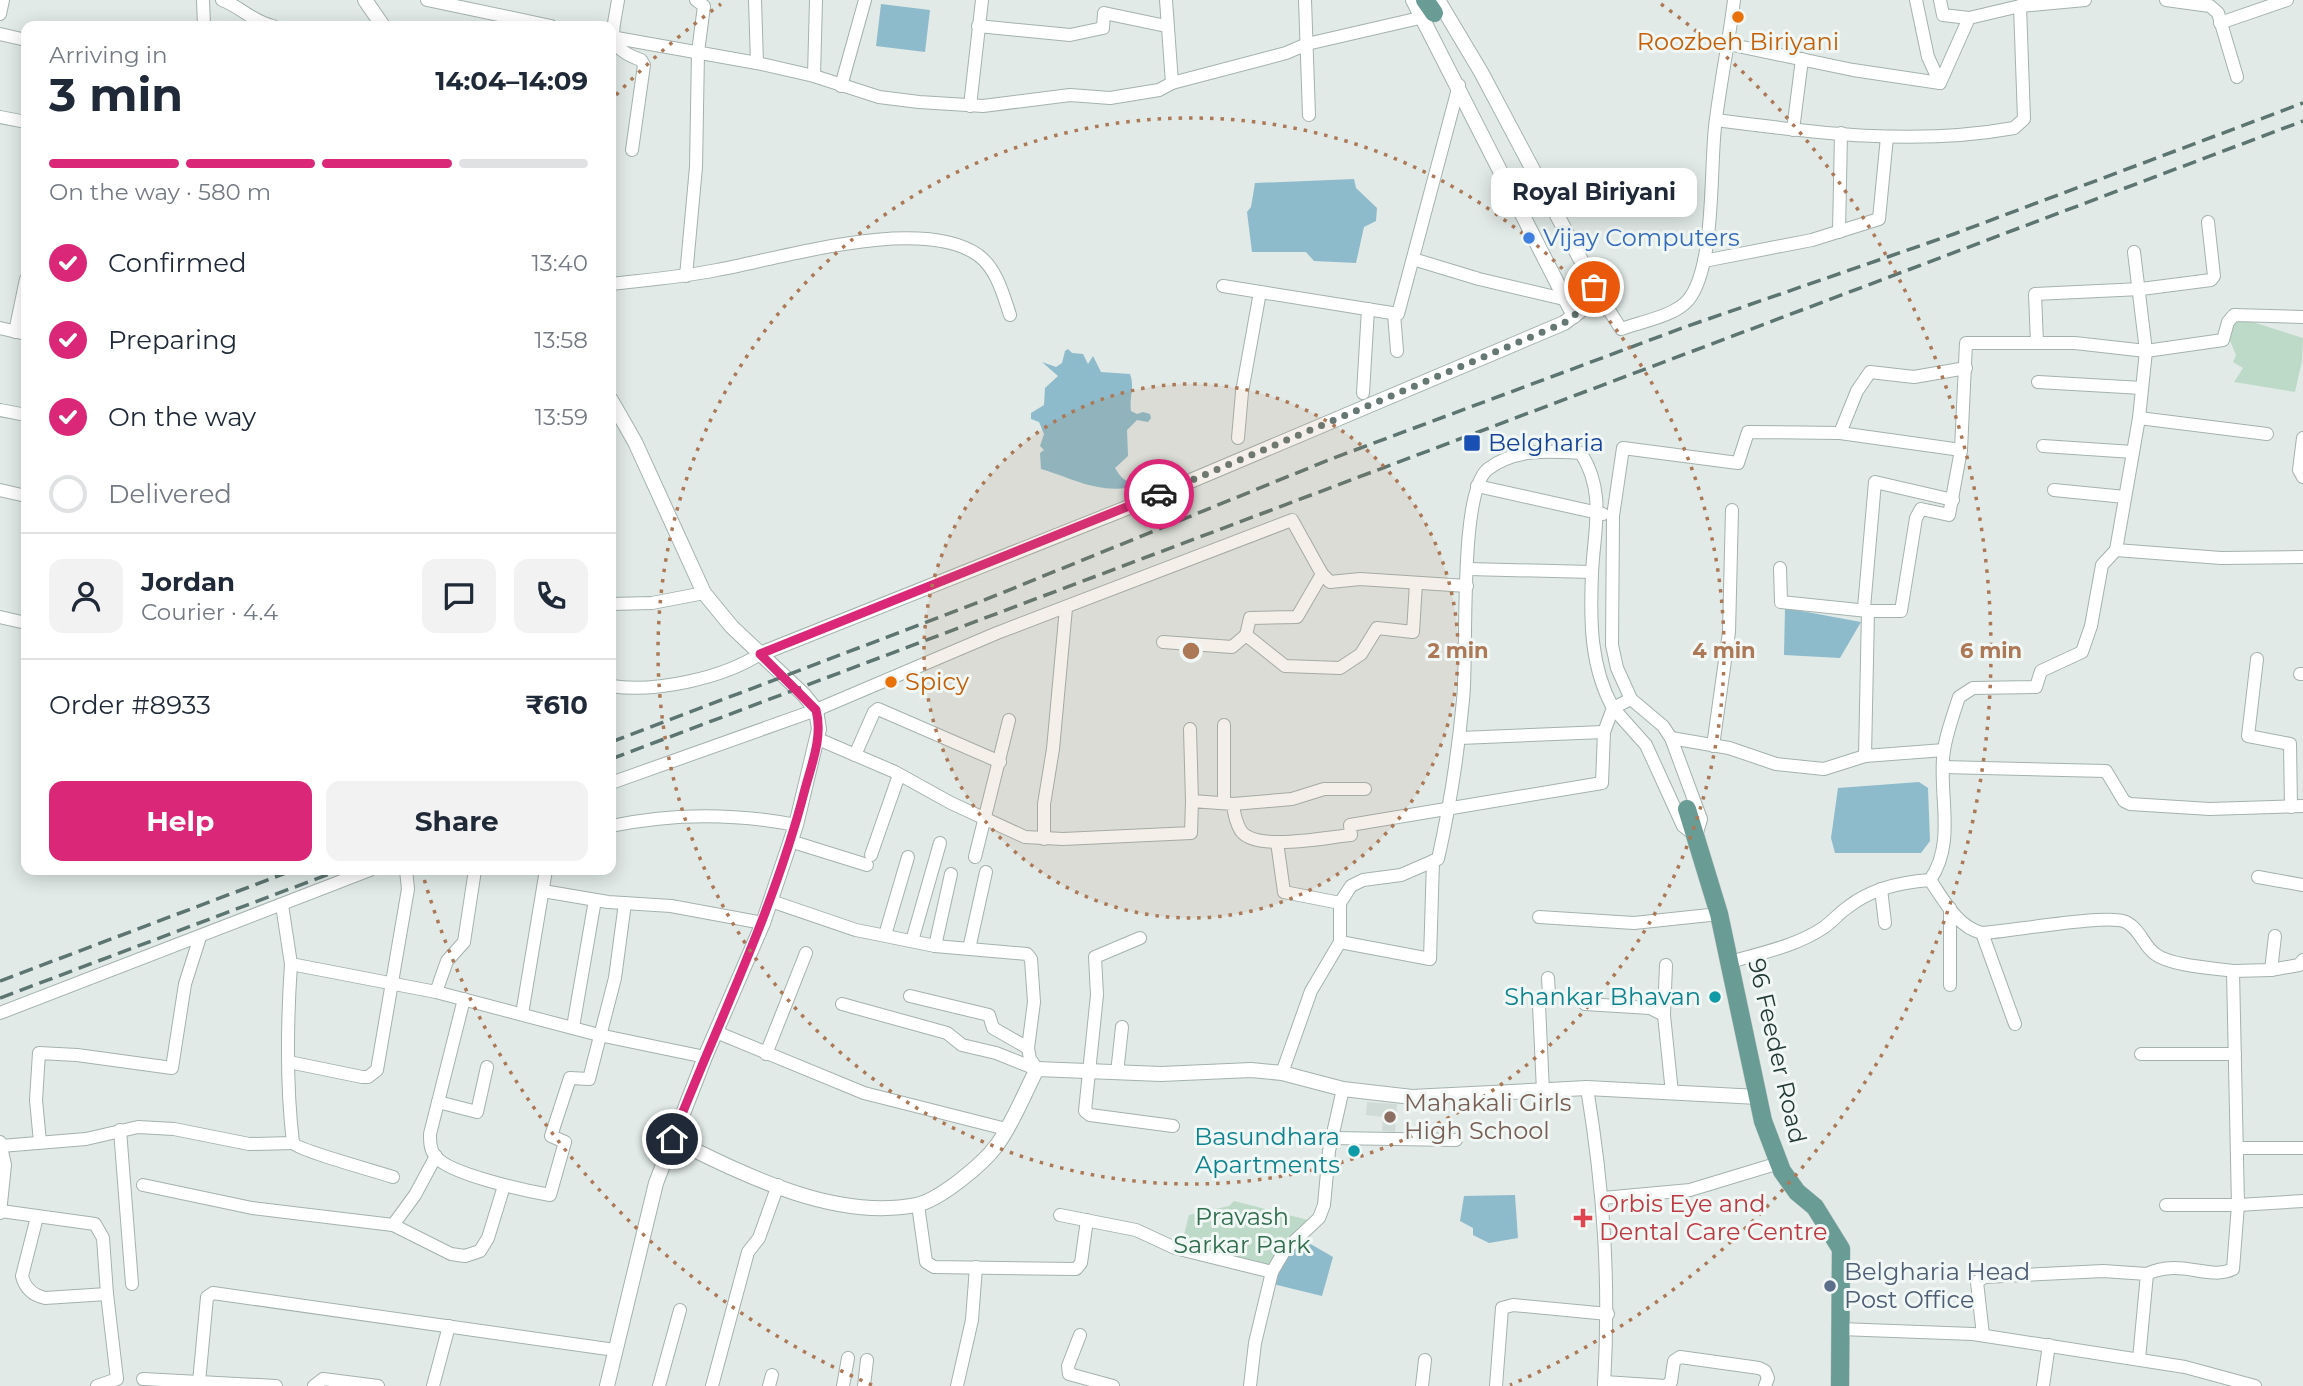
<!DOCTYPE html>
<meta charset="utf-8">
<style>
body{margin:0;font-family:Montserrat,sans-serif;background:#f2f2f3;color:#1f2937;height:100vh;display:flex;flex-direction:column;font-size:26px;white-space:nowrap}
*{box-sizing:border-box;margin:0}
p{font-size:23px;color:#747a83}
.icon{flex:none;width:38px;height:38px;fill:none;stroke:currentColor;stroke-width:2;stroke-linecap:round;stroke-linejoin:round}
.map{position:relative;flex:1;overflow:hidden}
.drawer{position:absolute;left:21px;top:21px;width:595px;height:854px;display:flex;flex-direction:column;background:#fff;border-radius:14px;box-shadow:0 4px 18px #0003}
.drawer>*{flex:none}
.pin{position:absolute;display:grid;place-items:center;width:60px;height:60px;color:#fff;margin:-30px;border:4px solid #fff;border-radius:50%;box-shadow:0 2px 7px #0007}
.courier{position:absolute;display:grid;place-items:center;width:70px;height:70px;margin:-35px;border:5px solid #db2777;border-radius:50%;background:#fff;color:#222;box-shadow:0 2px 9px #0007}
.bubble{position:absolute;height:49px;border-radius:14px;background:#fff;box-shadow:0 4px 18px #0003;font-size:23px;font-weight:700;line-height:49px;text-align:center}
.head em{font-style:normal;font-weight:700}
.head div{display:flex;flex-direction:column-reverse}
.head{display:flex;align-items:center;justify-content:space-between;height:119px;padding:0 28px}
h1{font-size:46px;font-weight:700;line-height:52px}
.bar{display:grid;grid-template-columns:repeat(4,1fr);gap:10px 7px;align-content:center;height:84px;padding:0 28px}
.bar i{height:9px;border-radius:5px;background:#e0e1e3}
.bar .on{background:#db2777}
.bar p{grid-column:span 4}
.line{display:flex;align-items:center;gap:18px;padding:0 28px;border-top:2px solid #e0e1e3}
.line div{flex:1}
.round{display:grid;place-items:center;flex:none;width:74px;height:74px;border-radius:14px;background:#f2f2f3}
ol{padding:0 28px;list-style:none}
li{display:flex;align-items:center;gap:21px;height:77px}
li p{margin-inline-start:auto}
li .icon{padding:7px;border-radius:50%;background:#db2777;color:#fff;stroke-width:4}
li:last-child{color:#747a83}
li i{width:38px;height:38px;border:4px solid #e0e1e3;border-radius:50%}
.primary-button{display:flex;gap:14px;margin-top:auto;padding:14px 28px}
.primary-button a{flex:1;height:80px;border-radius:14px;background:#db2777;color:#fff;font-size:28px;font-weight:700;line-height:80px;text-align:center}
.primary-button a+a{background:#f2f2f3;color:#1f2937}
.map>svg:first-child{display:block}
.built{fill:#d0dad6}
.green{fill:#bcdac7}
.water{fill:#8ebbcb}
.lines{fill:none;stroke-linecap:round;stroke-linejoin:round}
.minor-casing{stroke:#a4b2ae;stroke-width:14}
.tertiary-casing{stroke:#a4b2ae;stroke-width:16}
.primary-casing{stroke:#bdc4c3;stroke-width:19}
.minor{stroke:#fff;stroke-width:12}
.tertiary{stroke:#fff;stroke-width:14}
.primary{stroke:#699c95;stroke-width:18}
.rail{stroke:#5d7571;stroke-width:3.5;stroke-dasharray:14 7;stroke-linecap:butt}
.done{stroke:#667874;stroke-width:7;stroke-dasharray:0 12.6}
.route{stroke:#db2777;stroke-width:9}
.ring{fill:none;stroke:#ac7856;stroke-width:3.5;stroke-dasharray:3.5 7}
.food-dot{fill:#e8710a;stroke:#f1f7f5;stroke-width:2.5}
.shop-dot{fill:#3f7fe0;stroke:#f1f7f5;stroke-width:2.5}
.transit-dot{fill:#1a4fb4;stroke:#f1f7f5;stroke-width:2.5}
.culture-dot{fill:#0f9aa8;stroke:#f1f7f5;stroke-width:2.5}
.education-dot{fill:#8d6e63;stroke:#f1f7f5;stroke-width:2.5}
.health-dot{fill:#e0444e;stroke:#f1f7f5;stroke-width:2.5}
.service-dot{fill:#5c6f8a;stroke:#f1f7f5;stroke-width:2.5}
.labels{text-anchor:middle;stroke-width:6;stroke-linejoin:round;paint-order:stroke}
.food-label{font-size:24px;fill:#c56008;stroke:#f1f7f5}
.shop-label{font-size:24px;fill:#366cbe;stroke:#f1f7f5;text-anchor:start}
.transit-label{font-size:24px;fill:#164399;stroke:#f1f7f5;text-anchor:start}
.culture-label{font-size:24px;fill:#0d838f;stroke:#f1f7f5;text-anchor:end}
.street-label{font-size:24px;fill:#233a36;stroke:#f1f7f5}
.education-label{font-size:24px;fill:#785e54;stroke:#f1f7f5;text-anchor:start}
.health-label{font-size:24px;fill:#be3a42;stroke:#f1f7f5;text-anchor:start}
.park-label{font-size:24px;fill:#316d4f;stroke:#f1f7f5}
.service-label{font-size:24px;fill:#4e5e75;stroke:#f1f7f5;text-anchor:start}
.centre{fill:#ac7856;stroke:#f1f7f5;stroke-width:3.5}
.ring-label{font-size:21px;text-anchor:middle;font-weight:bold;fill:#ac7856;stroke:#f1f7f5;stroke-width:6;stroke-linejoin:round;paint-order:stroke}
</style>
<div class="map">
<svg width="2303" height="1386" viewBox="0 0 2303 1386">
<rect width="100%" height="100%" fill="#e1eae7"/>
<polygon class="built" points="1367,1102 1397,1104 1395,1132 1382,1131 1383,1117 1366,1115"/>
<g class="green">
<polygon points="2235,320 2246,320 2303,338 2302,361 2295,392 2234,382 2243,368 2233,362 2236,355 2229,338"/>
<polygon points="1234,1201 1308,1220 1283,1246 1273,1266 1182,1243 1189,1215 1229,1206"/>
</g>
<g class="water">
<polygon points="881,4 930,10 925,52 876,46"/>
<polygon points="1354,179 1356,188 1377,208 1376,221 1364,227 1356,263 1314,261 1306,252 1252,252 1247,212 1251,207 1255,183"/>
<path d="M1068,349L1072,353L1083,354L1088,364L1093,356L1101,372L1130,374C1135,386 1129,398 1131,411L1137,414L1143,412L1150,414L1151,418L1148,422L1137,420L1127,430L1128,456L1115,468C1123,481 1127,484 1143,481L1142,485C1101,496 1078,480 1041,469L1040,453L1044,450L1040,446L1044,434L1039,422L1031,419V413L1044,405L1045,388L1058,376L1042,362L1056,367L1062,363L1065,351Z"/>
<polygon points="1785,608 1861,622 1840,658 1784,655"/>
<polygon points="1919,782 1928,788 1930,841 1921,853 1835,853 1831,838 1838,788"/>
<polygon points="1515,1195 1518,1238 1489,1243 1473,1235 1473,1228 1460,1221 1464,1196"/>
<polygon points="1295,1235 1333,1257 1322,1296 1273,1284"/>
</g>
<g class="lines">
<g class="minor-casing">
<g id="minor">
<polyline points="203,0 204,26"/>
<path d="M222,0C241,7 253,22 273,26"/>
<polyline points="427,0 551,26"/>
<path d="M618,0C613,33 604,47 641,60L644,65L632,150"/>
<polyline points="755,0 757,63"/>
<polyline points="1166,0 1172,83"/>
<polyline points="1305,0 1309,115"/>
<polyline points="1916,0 1928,57 1940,83"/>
<polyline points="1940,0 1943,15 1969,18"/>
<polyline points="2166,0 2210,6 2218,13 2237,77"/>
<polyline points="0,14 3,0"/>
<polyline points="2220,23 2287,0"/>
<polyline points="978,26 1070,35 1103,28 1104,13 1166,26"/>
<polyline points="0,34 26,40"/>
<polyline points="611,37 757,63 814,76 879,97 919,102 983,106 1070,95 1110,98 1159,90 1172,83 1286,53 1307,44 1424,17"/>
<polyline points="1728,44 1853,70 1940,83 1969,18 2020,6 2085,0"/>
<polyline points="814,76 816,0"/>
<polyline points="841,86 865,0"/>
<polyline points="970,106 982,0"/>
<polyline points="0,117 26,122"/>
<path d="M1716,120C1815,133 1915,146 2014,128L2024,119L2020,6"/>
<polyline points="1793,130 1802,59"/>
<polyline points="1839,232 1841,133"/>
<polyline points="1413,259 1479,279 1568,300"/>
<polyline points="1704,261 1812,240 1879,219 1887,137"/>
<polyline points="686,276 696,167 698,52 704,6 696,0"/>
<path d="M611,284C646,280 682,277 717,270C782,258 921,215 978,255C997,269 1003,294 1010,315"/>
<polyline points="1223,286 1398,314 1459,85"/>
<path d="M1600,296L1621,329C1640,322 1676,316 1689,299C1715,265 1710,171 1715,127C1720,84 1729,42 1734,0"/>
<polyline points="1394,314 1397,351"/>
<polyline points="0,328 26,334"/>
<polyline points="15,332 26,279"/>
<polyline points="2037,343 2035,294 2141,289 2211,280 2214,276 2208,222"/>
<polyline points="2038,382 2142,388"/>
<polyline points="1363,393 1368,309"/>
<polyline points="0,410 26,415"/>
<polyline points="2139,418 2267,434"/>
<polyline points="1840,433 1961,450"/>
<polyline points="1238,438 1242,392 1260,292"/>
<polyline points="2303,438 2299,470 2303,477"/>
<polyline points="2043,446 2133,452"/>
<polyline points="1477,486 1603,514"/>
<polyline points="0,490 26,496"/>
<polyline points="2054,490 2125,497"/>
<polyline points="2116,550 2139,418 2146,351 2134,252"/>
<polyline points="2116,550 2221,558 2303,557"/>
<polyline points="1780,568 1781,602 1868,611"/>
<polyline points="1468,569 1592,572"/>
<polyline points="611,604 652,603 704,593"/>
<polyline points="1864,608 1875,482 1953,500"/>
<polyline points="0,617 26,623"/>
<polyline points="1246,635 1250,618 1297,617 1322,574 1330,582 1360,579 1467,586"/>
<polyline points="1163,642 1232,647 1246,635 1285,666 1340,668 1361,654 1377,628 1413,632 1416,583"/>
<polyline points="2257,659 2248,736 2290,744 2291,807"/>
<polyline points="2300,674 2303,674"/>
<path d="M611,686C655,693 723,678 760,654"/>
<polyline points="1224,725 1224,803"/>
<polyline points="1190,729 1192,801"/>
<polyline points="1460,738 1604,732"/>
<polyline points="1671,738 1729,748 1776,764 1824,769 1865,756 1944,750"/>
<path d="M818,739L895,772L951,803L1025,837L1063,839L1191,833L1192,801L1233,804C1234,813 1236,823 1241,831C1256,852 1327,837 1351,835L1350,825L1602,783L1604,732L1613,708L1646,745L1683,826L1696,836L1701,819L1671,738L1663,726L1631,699L1617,668L1612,645L1613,516L1623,448L1738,463L1748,432L1840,433L1857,391L1870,372L1914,377L1966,368"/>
<polyline points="1713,746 1729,632 1732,510"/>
<polyline points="855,755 874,712 878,709 1000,762"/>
<polyline points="1865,756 1868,611 1901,611 1916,518 1921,509 1949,515 1961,450 1966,343 2075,343 2146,351 2223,340 2228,322 2234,315 2303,317"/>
<polyline points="1943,767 2106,771 2124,801 2130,804 2210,809 2303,806"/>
<polyline points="611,783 816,710 997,633 1292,520 1322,574"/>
<polyline points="1233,804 1292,799 1324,789 1365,789"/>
<path d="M611,826C673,813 734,813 796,825"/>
<polyline points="1044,839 1044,804 1053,749 1066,608"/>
<polyline points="790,841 867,865"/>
<polyline points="1277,842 1284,892 1340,903"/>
<polyline points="871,855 899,775"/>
<polyline points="975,857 1009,720"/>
<polyline points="2258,877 2303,885"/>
<path d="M1930,880C1944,900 1957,927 1982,933C2008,932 2109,913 2126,922C2140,929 2143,945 2155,954C2171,966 2213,968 2233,971L2238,1205L2303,1201"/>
<path d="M1930,880C1955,844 1940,801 1943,759C1944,739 1953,716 1959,697L1973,688L2036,687L2041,671L2082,652L2091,626L2102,565L2116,550"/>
<polyline points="1881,889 1885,923"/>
<polyline points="543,891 608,902 671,906 763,923"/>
<polyline points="771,901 856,930 935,946 1027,954 1031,959 1034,1002 1028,1048 1030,1059 1037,1069"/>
<polyline points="282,905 291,964 436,992 599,1035 705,1057"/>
<polyline points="1950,908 1950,985"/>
<polyline points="1539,917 1634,923 1719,914"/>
<polyline points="1982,933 2015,1024"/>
<polyline points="885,935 908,857"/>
<polyline points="1140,938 1095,957 1097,995 1085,1111 1090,1115 1173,1126"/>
<polyline points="912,941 940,843"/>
<polyline points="1340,942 1430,959 1433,861"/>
<polyline points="935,946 951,874"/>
<polyline points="969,949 986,872"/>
<path d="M1730,962C1761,953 1796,946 1823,928C1832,922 1839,913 1848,907C1872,888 1901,882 1930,880"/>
<polyline points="1666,965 1664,1015 1672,1093"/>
<polyline points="2271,970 2275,936"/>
<polyline points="2233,971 2271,970 2299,965 2303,960"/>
<polyline points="436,992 447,961 464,942 475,870"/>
<polyline points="910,996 989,1015 993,1028 1028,1048"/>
<path d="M464,999L430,1134C430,1142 430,1149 435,1156C448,1174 527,1191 550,1195L565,1142L551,1136L570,1078L589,1079L615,978L625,903"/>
<polyline points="842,1004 947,1033 962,1045 996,1053 1036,1069"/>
<polyline points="1585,1004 1650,1008 1664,1015"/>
<polyline points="0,1013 370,870"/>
<polyline points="522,1014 546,870"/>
<polyline points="573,1027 595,900"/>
<polyline points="716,1032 864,1093 1006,1129"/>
<polyline points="766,1054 806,953"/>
<polyline points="2141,1054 2235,1054"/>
<polyline points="289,1062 362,1077 368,1077 377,1070 408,889 406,870"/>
<polyline points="1117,1073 1122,1027"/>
<path d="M1282,1073L1311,991L1340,942V903L1351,886L1363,880L1401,875L1438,859C1450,806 1458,754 1463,700C1468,658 1458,492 1488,469C1515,448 1550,451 1581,453C1606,493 1594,529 1592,573C1590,620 1590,666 1613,708L1631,699"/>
<path d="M1587,1088C1604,1191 1610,1282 1604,1386"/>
<polyline points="1543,1091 1539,1005 1549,994 1548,978"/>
<polyline points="438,1102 477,1112 487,1067"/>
<polyline points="120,1130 132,1284"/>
<polyline points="1332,1138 1456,1140"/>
<polyline points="0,1142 5,1165 0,1213"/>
<polyline points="40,1142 36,1100 39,1053 77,1055 172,1068 185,984 200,937"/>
<path d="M293,1143C298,1150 378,1172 393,1177"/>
<path d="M1,1146L86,1139L138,1127L174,1129L249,1144L293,1143C286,1084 287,1023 291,964"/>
<polyline points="2239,1148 2303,1148"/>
<polyline points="143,1185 252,1208 393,1225 451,1254 465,1256 480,1251 488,1238 504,1186"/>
<polyline points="1603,1198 1690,1190 1779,1163"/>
<polyline points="918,1205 926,1262 934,1267 1076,1269 1081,1263 1087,1220"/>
<path d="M1,1211L95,1224L103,1238L107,1294L45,1298C32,1295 25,1288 22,1276L37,1217"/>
<polyline points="1060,1215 1136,1230 1175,1248 1272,1272"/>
<polyline points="393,1225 415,1195 436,1156"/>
<path d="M2147,1274C2181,1258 2209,1281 2233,1269L2238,1205H2166"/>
<polyline points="1840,1329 1973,1334 2185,1367 2255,1386"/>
<polyline points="1080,1335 1068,1366 1069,1374 1113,1386"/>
<polyline points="1983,1335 1977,1282 1984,1277 2103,1271 2147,1274 2139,1359"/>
<polyline points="143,1379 276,1386"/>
<polyline points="199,1382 207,1297 213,1293 615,1350"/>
<polyline points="1604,1382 1666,1386 1671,1382 1674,1361 1680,1357 1759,1368 1765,1371 1768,1378 1765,1386"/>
<polyline points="97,1386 117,1379 107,1294"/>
<polyline points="314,1386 323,1379 378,1386"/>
<polyline points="433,1386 449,1326"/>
<polyline points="659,1386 680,1310"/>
<polyline points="712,1386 748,1252 759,1238 778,1185"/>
<polyline points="769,1386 772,1375"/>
<polyline points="843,1386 848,1358"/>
<polyline points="864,1386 867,1360"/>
<polyline points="957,1386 972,1320 976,1267"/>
<polyline points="1250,1386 1255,1343 1272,1272 1285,1250 1319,1218 1324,1205 1329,1151 1343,1089"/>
<polyline points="1422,1386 1425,1360"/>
<polyline points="1496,1386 1502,1308 1513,1305 1608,1314"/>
<polyline points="2043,1386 2049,1345"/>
</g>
</g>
<g class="tertiary-casing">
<g id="tertiary">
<polyline points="365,0 383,26"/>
<polyline points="1413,0 1574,316"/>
<polyline points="760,654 1129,507 1564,323 1600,296 1481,72 1438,0"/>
<path d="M672,1139C743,1174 834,1221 916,1205C940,1200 983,1164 997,1145C1013,1123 1024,1094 1037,1069L1161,1074L1251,1070L1282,1073L1343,1089L1412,1097L1587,1088L1758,1097"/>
<polyline points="607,1386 656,1183 705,1057 763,923 796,825 819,729 816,710 804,695 732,627 704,593 635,442 611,400"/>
</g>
</g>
<g class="primary-casing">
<g id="primary">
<polyline points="1425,0 1434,13"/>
<polyline points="1687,809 1719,914 1763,1121 1782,1171 1797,1192 1815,1207 1841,1249 1840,1386"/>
</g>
</g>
<use href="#minor" class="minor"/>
<use href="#tertiary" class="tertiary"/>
<use href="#primary" class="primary"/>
<g class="rail">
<polyline points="611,742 982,601 1331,459 1685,327 1954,234 2303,103"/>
<polyline points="611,759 2303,121"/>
<polyline points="0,981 294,870"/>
<polyline points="0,998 340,870"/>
</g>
</g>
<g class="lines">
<polyline class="done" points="1159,494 1564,323 1600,296 1594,287"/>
<path class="route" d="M672,1139C718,1022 774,910 805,789C812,763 823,736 816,710L760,654L1159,494"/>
</g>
<circle cx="1191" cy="651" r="267" fill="#ac7856" fill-opacity=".12"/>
<g class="ring">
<circle cx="1191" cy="651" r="267"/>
<circle cx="1191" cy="651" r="533"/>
<path d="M872 1385A800 800 0 0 1 422 872M616 95A800 800 0 0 1 721 4M1661 4A800 800 0 0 1 1510 1385"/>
</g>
<g class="food-dot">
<circle cx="1738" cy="17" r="7"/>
<circle cx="891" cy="682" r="7"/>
</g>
<circle class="shop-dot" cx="1529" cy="238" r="7"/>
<rect class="transit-dot" x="1463" y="434" width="18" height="18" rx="3.5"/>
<g class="culture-dot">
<circle cx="1715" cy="997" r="7"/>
<circle cx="1354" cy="1151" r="7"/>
</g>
<circle class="education-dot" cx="1390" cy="1117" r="7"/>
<path class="health-dot" d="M1579.5 1207.5h7v7h7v7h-7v7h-7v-7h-7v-7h7z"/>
<circle class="service-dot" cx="1830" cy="1286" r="7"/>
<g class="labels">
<g class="food-label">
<text x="1738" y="50">Roozbeh Biriyani</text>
<text x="905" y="690" text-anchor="start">Spicy</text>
</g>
<g class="shop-label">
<text x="1543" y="246">Vijay Computers</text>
</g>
<g class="transit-label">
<text x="1488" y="451">Belgharia</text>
</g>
<g class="culture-label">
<text x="1701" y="1005">Shankar Bhavan</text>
<text x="1340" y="1145">Basundhara<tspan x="1340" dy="28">Apartments</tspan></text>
</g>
<g class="street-label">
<text transform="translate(1777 1051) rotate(77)" y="8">96 Feeder Road</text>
</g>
<g class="education-label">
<text x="1404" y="1111">Mahakali Girls<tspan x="1404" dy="28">High School</tspan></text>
</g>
<g class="health-label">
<text x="1599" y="1212">Orbis Eye and<tspan x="1599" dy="28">Dental Care Centre</tspan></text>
</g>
<g class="park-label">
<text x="1242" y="1225">Pravash<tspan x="1242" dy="28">Sarkar Park</tspan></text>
</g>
<g class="service-label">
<text x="1844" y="1280">Belgharia Head<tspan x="1844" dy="28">Post Office</tspan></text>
</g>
</g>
<circle cx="1191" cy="651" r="10" class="centre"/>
<g class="ring-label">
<text x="1458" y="658">2 min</text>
<text x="1724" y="658">4 min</text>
<text x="1991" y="658">6 min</text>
</g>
</svg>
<div class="pin" style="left:1594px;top:287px;background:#ea580c"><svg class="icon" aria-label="bag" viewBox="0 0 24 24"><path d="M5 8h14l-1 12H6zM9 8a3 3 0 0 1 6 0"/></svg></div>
<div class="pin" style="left:672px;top:1139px;background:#1f2937"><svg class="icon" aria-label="home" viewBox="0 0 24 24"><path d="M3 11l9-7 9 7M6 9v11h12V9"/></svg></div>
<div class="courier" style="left:1159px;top:494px"><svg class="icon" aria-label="car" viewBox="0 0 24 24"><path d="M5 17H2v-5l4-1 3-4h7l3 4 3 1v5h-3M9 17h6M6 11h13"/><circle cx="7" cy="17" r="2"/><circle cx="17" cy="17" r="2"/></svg></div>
<div class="bubble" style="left:1491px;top:168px;width:206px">Royal Biriyani</div>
<section class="drawer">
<div class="head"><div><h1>3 min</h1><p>Arriving in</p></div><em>14:04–14:09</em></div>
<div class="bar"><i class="on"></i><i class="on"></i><i class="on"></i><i></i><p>On the way · 580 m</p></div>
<ol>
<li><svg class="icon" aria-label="check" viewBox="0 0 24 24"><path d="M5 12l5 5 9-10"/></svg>Confirmed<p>13:40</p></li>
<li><svg class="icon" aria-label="check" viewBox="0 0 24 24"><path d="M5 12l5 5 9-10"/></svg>Preparing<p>13:58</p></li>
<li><svg class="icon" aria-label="check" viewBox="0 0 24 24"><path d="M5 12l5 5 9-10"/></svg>On the way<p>13:59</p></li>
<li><i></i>Delivered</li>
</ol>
<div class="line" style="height:126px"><a class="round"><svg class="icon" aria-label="person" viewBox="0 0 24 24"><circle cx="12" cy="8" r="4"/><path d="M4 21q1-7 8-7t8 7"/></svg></a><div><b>Jordan</b><p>Courier · 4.4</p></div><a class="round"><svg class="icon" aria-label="chat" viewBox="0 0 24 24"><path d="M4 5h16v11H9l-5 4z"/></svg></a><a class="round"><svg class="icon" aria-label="phone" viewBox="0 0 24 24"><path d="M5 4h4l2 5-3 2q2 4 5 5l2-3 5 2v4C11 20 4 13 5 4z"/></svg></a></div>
<div class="line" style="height:91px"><div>Order #8933</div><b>₹610</b></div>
<div class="primary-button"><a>Help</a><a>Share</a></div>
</section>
</div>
